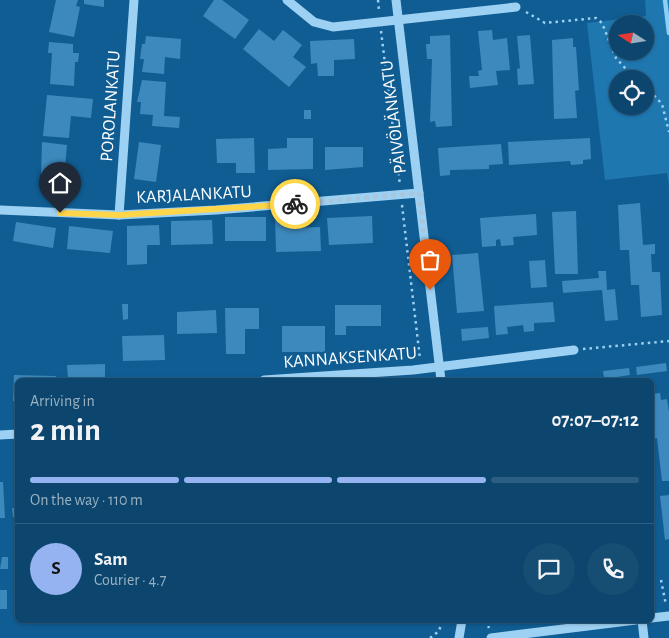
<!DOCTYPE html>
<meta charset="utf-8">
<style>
body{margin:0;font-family:"Alegreya Sans",sans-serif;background:#154d73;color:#f1f3f6;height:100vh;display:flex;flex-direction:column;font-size:19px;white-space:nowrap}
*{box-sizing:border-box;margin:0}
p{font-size:16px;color:#9ab1c2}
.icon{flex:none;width:28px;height:28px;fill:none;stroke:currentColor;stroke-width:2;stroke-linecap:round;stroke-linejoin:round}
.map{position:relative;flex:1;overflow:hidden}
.side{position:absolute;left:15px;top:378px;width:639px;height:245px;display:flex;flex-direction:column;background:#0c466e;border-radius:8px;box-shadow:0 1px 4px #0004,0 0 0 1px #2c5e81}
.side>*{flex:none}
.needle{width:32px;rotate:282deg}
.controls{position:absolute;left:609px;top:15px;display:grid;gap:10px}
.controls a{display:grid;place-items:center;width:45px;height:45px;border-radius:50%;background:#0c466e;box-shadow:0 1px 4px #0004,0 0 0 1px #2c5e81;font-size:25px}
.pin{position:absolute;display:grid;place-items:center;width:42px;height:42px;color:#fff;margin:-51px -21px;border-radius:50% 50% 50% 0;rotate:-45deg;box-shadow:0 0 5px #0007}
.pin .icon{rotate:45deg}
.courier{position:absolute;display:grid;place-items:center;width:50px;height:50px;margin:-25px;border:4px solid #ffd54a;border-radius:50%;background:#fff;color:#222;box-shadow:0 1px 6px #0007}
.summary em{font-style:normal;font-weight:600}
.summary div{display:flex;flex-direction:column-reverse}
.summary{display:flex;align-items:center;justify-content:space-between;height:85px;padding:0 15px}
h1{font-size:32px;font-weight:600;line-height:38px}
.bar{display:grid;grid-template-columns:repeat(4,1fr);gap:8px 5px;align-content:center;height:60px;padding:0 15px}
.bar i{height:6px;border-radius:4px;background:#2c5e81}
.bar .selected{background:#95b2f1}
.bar p{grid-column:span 4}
.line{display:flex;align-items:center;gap:12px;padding:0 15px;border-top:1px solid #2c5e81}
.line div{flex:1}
.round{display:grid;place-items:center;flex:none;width:52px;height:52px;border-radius:26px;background:#154d73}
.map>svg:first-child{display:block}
.green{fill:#1f77b0;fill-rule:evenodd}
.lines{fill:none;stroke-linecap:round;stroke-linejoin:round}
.stream{stroke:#8ecff7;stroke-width:4.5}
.building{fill:#3d89bd}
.path{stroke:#9dd1f3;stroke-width:2.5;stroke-dasharray:2.5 4;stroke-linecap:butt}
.minor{stroke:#9dd1f3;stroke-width:9}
.done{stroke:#abc6d9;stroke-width:5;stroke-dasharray:0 9}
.route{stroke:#ffd54a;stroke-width:6}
.labels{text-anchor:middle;stroke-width:4.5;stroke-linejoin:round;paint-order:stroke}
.street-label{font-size:18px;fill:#fff;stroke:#105d93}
</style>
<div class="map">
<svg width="669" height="638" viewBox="0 0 669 638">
<rect width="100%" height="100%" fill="#105d93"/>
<path class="green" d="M645,0H669V186L667,173L605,180L587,23L646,16ZM618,24H645V51H618ZM618,79H645V106H618Z"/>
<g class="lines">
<polyline class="stream" points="665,0 669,33"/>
</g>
<g class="building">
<polygon points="56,0 78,0 76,6 80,7 74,37 49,32"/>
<polygon points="84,0 104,0 104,7 84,4"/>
<polygon points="214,0 222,0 249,20 235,39 203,16"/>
<polygon points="259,29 274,41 283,30 302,45 293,57 306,67 289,87 243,49"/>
<polygon points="492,30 493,40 507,38 510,70 496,71 498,85 470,88 469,76 479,76 478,71 482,70 478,31"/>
<polygon points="450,35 452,126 436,127 435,121 430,122 432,59 427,59 426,44 430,44 430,36"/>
<polygon points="530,35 534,84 518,85 517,69 520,68 517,36"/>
<polygon points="146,36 181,39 180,59 165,57 164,74 142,72 144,59 140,59 142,44 145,44"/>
<polygon points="573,38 573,47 576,47 579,90 575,91 577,118 554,119 552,40"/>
<polygon points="354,39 355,59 334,60 334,76 318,76 317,63 311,64 310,41"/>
<polygon points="49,42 73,44 73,53 79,53 78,62 75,62 74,86 50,84 52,53 48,53"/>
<polygon points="142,80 166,82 164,116 180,117 179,128 152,126 153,115 140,114 141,102 137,102"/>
<polygon points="47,95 93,99 91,118 71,116 69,138 43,136"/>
<rect x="304" y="110" width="7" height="9"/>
<polygon points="254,138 255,173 236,173 236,163 217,163 216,139"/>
<polygon points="287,138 313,138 313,169 268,170 268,149 287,148"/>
<polygon points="590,138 591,159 583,160 583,164 571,165 570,161 509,165 508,142"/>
<polygon points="42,142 67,145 64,179 41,177"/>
<polygon points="139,142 161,145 156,182 134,179"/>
<polygon points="501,144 503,164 489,165 489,169 450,170 450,175 440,176 438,148"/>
<polygon points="325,147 363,147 363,167 325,170"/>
<polygon points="640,203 643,245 655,244 655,254 651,254 652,272 660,272 662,315 641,317 639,285 631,285 629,250 620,250 618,205"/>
<polygon points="576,211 578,274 555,274 552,212"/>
<polygon points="289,214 290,228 320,227 321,251 276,252 275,215"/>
<polygon points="536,214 537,235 513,237 514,245 501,246 500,239 496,240 496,246 482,247 480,218"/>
<polygon points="372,216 373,243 329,245 327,218"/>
<rect x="225" y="217" width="41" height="24"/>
<polygon points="212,220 213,244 171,245 171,221"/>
<polygon points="16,222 56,228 53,248 13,241"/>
<polygon points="159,225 160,245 147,245 147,264 127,265 127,226"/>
<polygon points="69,226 113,231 110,253 67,249"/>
<polygon points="478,253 484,311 457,313 452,255"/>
<polygon points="545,260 547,287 531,288 529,261"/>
<polygon points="598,271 606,271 607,290 615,289 618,320 605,321 602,290 563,293 562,281 599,278"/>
<polygon points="553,302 555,322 534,323 534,331 524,332 523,325 507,327 508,334 496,335 494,306"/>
<polygon points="122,304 128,304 128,319 123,320"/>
<polygon points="335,305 381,305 381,326 346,326 346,335 335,335"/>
<polygon points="225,308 259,308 259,329 245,329 245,354 226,354"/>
<polygon points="216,310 217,333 177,334 177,312"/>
<rect x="282" y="326" width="43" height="26"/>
<polygon points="488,327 489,338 462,341 461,329"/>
<polygon points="164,335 165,360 123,361 122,336"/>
<polygon points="666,363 667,371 637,375 636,367"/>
<polygon points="105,364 105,380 68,380 67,365"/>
<polygon points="629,368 630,375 604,379 603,371"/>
<polygon points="14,375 56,376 56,380 18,380 18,401 13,401"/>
<polygon points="660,393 661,400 667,399 669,412 669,481 662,481 657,438 653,439 651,427 651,394"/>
<rect x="15" y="449" width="3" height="25"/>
<polygon points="0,482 3,482 5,518 0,518"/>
<polygon points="669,495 669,539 665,540 660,496"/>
<polygon points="12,508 18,508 18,517 13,517"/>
<polygon points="2,557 8,557 8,569 0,569"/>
<rect x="0" y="590" width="7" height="19"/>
</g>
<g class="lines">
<g class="path">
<polyline points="378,0 379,11"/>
<polyline points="526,12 545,23 596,18 602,23 616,58 635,79"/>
<polyline points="381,31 400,185"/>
<polyline points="645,86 662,104 669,132"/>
<polyline points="402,205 420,359"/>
<polyline points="583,349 669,341"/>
<polyline points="661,580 666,605"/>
<polyline points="486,620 489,628"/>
<polyline points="430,638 438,632 444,620"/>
</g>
<g class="minor">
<polyline points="287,0 314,22 333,27 516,7"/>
<polyline points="396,0 441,380"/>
<polyline points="0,210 119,215 216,210 419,193"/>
<polyline points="119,215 134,0"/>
<polyline points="264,380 413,370 574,350"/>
<polyline points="0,435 18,434"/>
<polyline points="651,618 669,616"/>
<polyline points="642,620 644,638"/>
<polyline points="459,638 462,620"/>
<polyline points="491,638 636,620"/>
</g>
</g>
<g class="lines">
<polyline class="done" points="295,204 419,193 430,290"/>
<polyline class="route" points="60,213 119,215 295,204"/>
</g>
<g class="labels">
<g class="street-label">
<text transform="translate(110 106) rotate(-86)" y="6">POROLANKATU</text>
<text transform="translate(393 117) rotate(-97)" y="6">PÄIVÖLÄNKATU</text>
<text transform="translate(194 194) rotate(-3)" y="6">KARJALANKATU</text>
<text transform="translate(350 357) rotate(-4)" y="6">KANNAKSENKATU</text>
</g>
</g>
</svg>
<div class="controls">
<a><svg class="needle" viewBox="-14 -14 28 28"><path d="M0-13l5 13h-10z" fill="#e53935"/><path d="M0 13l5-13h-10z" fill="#9ab1c2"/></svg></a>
<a><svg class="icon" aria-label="locate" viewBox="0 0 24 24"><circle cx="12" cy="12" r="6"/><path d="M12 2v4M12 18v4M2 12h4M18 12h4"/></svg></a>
</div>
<div class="pin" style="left:430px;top:290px;background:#ea580c"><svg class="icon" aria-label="bag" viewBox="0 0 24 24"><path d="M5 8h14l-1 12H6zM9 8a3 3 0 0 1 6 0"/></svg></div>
<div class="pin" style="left:60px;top:213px;background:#1f2937"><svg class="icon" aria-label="home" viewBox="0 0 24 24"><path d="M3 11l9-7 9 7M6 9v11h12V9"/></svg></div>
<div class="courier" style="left:295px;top:204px"><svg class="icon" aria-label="bike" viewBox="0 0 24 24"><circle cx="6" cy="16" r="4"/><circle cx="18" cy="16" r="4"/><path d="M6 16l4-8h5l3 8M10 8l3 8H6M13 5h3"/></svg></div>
<section class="side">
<div class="summary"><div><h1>2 min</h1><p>Arriving in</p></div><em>07:07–07:12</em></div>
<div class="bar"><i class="selected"></i><i class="selected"></i><i class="selected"></i><i></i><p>On the way · 110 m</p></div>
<div class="line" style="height:90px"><b class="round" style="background:#95b2f1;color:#111">S</b><div><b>Sam</b><p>Courier · 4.7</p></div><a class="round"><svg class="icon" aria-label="chat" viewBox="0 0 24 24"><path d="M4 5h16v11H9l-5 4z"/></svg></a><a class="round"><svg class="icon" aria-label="phone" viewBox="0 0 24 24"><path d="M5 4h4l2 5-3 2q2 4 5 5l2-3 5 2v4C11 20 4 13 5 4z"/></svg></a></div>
</section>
</div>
